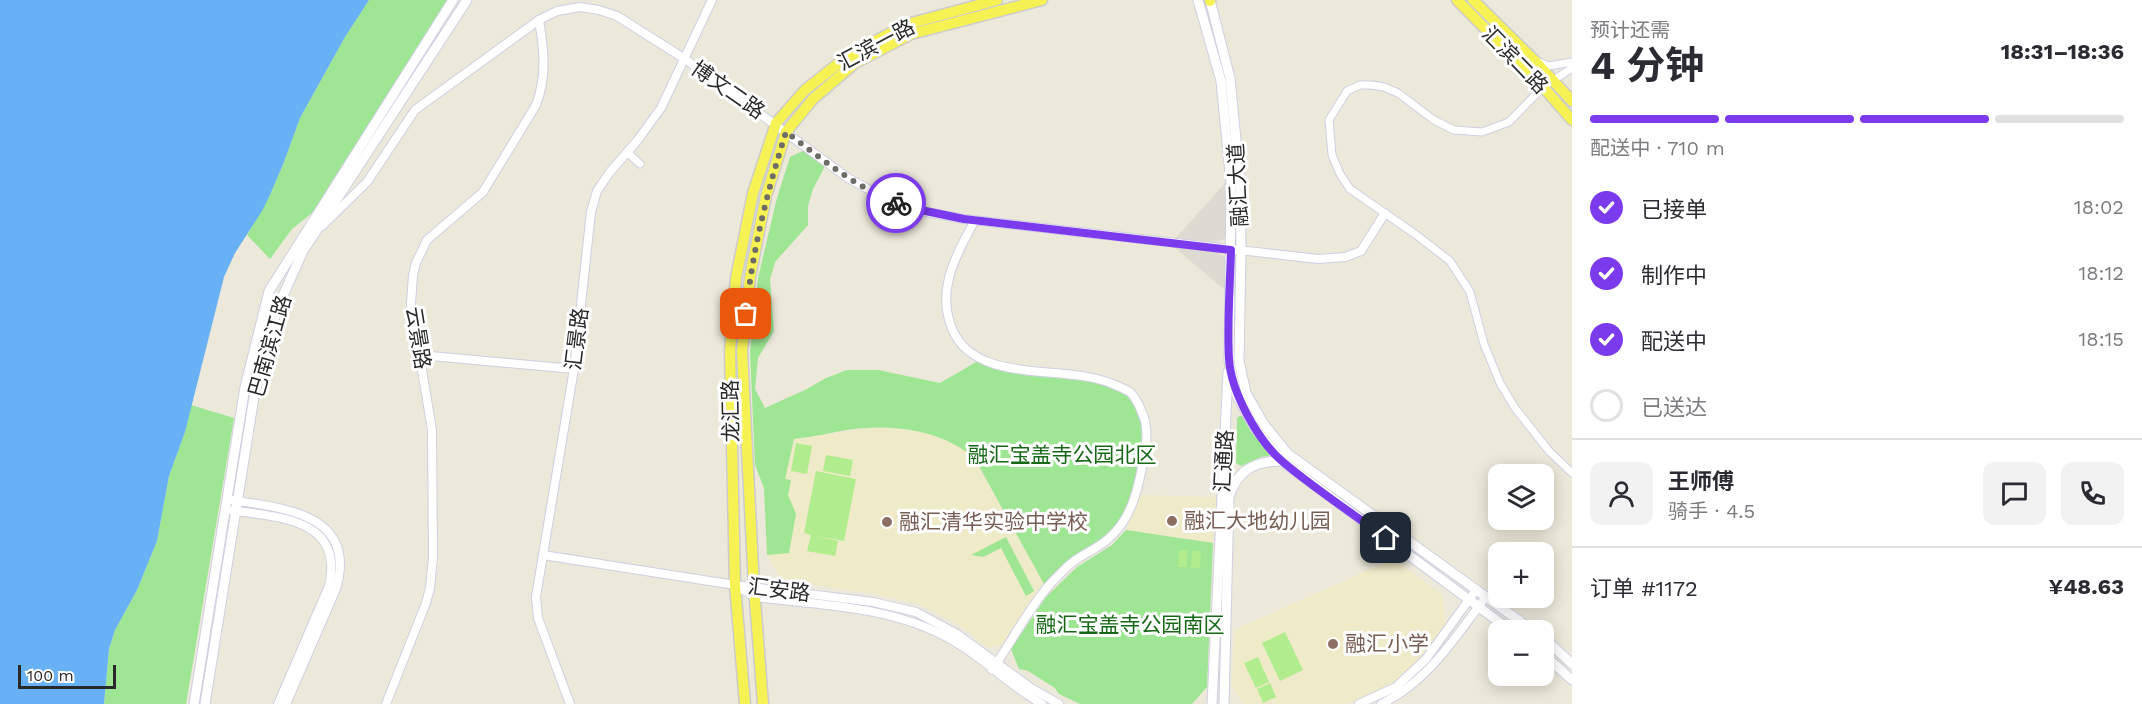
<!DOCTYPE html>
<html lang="zh">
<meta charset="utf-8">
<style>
body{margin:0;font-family:"Work Sans","Noto Sans SC",sans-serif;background:#f2f2f3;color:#2b2b33;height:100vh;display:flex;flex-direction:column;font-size:22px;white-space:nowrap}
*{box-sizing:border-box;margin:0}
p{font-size:20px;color:#7c7c81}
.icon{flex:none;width:33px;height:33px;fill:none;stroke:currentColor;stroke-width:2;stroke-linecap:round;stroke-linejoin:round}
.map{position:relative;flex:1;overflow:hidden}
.drawer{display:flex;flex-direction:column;background:#fff;width:570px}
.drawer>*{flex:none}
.fabs{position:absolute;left:1488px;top:464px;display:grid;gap:12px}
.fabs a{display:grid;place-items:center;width:66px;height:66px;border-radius:12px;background:#fff;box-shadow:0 3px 15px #0003;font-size:30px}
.scale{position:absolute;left:18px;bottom:15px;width:98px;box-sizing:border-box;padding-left:6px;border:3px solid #292929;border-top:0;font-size:16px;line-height:21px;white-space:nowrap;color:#292929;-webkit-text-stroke:4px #fff;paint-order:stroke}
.pin{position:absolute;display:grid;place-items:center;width:51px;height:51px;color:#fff;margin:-26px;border-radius:12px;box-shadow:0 3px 9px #0006}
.courier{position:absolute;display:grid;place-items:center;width:60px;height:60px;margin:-30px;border:4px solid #7c3aed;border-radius:50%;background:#fff;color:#222;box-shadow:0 2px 8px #0007}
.overview em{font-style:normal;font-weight:700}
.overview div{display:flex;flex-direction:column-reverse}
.overview{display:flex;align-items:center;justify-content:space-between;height:102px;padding:0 18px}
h1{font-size:39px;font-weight:700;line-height:45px}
.bar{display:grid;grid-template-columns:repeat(4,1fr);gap:9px 6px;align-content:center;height:72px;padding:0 18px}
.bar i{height:8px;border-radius:4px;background:#e1e1e2}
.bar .active{background:#7c3aed}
.bar p{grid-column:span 4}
.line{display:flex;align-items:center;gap:15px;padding:0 18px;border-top:2px solid #e1e1e2}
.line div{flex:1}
.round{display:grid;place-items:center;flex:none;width:63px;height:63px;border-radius:12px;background:#f2f2f3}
ol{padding:0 18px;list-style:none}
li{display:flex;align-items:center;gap:18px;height:66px}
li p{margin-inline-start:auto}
li .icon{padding:6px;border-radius:50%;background:#7c3aed;color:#fff;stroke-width:4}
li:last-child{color:#7c7c81}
li i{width:33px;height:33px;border:3px solid #e1e1e2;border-radius:50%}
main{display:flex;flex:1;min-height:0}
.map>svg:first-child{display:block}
.education{fill:#efeac8}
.green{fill:#9ee693}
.pitch{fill:#b1ed8e}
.plaza{fill:#dcdad1}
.water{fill:#67b1f4}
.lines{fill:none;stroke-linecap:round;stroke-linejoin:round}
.minor-casing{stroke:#cfcfe3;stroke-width:9}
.tertiary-casing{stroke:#cfcfe3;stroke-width:10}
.secondary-casing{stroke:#cfcfe3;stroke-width:11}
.primary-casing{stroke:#ccc;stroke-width:13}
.minor{stroke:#fff;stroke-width:7}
.tertiary{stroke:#fff;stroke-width:8}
.secondary{stroke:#fff;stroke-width:9}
.primary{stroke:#f7f254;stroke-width:10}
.done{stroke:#6d6c67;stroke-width:6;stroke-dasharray:0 10.8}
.route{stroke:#7c3aed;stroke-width:8}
.education-dot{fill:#8d6e63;stroke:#fff;stroke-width:2}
.labels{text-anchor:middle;stroke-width:6;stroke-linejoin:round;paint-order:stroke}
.street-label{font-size:21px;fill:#292929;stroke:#fff}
.park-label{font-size:21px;fill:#166816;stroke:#fff}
.education-label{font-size:21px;fill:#785e54;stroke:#fff;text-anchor:start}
</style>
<main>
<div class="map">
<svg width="1572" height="704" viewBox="0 0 1572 704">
<rect width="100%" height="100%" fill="#ece8da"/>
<g class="education">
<polygon points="877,427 912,430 939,437 962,448 975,460 1044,584 1003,645 988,648 961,626 919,604 875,594 782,580 767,555 764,488 755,465 754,440 793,439"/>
<polygon points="1140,495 1216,497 1213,543 1126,530"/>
<polygon points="1393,559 1442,595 1446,623 1423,657 1394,683 1356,701 1344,704 1243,704 1232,686 1234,630"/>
</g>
<g class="green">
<polygon points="369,0 456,0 317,209 292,229 270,259 247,235 270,195 284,162 300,118 345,37"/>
<path d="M805,150L825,166L813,189L808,206V225L775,262L770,280L774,331L758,358L755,389L765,408L807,389L826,378L847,370H878L940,383L978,361C1004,366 1114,380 1128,396C1144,414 1145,438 1141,460C1136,481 1131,507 1118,525C1106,541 1086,547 1070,559C1061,567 1053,576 1044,584L975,459C943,430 896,424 853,429C833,432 814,437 794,439L785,479L791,480L788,495L796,514L789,553L767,555L764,488L755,465L750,352L758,278L777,198L790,157Z"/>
<polygon points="191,405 234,418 186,704 104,704 109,649 115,630 137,590 157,541 169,476 185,432"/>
<polygon points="1240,416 1244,416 1252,430 1269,452 1269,456 1261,457 1241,466 1236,463 1237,418"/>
<polygon points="1126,530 1213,543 1207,687 1192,704 1080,704 1059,694 1055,688 1028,671 1019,669 1011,649 1046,597 1077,567 1112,545"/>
<polygon points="1006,537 1034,591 1026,596 1001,548 983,557 971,555"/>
</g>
<g class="pitch">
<polygon points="796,443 812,446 807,474 791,471"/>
<polygon points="826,455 853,460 850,476 823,471"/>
<polygon points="816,471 856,479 844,541 815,536 838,541 835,556 807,551 811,535 804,533"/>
<polygon points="1179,550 1187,550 1187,567 1178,567"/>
<polygon points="1192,551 1201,551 1200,568 1191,568"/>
<polygon points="1285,632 1303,670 1280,681 1262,643"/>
<polygon points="1258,657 1269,682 1256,688 1244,663"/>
<polygon points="1270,683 1276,697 1263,703 1257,689"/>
</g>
<g class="plaza">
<polygon points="1226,182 1226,234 1224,239 1213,243 1176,238"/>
<polygon points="1175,248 1217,252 1223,256 1227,261 1226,291"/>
</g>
<polygon class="water" points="0,0 369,0 345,37 300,118 284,162 270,195 262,211 235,253 224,277 185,432 169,476 157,541 137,590 115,630 109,649 104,704 0,704"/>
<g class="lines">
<g class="minor-casing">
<g id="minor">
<polyline points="1537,61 1549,66 1572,62"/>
<polyline points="1572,68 1543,87 1509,122 1482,132 1454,130 1434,120 1398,93 1384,87 1372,85 1360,85 1347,91 1329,120 1332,155 1340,174 1350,189 1415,234 1450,261 1470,292 1484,344 1500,383 1515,408 1549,451 1572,473"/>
<polyline points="627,152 640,164"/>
</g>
</g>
<g class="tertiary-casing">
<g id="tertiary">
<path d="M975,220C956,256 935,290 953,331C978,386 1069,363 1115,385C1120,387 1127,390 1131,393C1135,398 1140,407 1142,413C1149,426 1146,448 1143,462C1138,490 1131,520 1108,539C1098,548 1085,553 1074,561C1066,567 1058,576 1051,583C1028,609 1012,641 992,670"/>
<polyline points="322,226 367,182 415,110 539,20 557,11 580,7 599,10 617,16 685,59 848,178 884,198 911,209 964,219 1318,259 1345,257 1361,251 1385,213"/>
<polyline points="420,355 574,369"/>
<path d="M231,500C284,508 358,514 336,589L286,704"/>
<path d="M229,510C277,517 345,518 329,586L278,704"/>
<polyline points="543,555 735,585 873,602 916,612 957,634 1031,688 1059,704"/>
<path d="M738,587L755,597C821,605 893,606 952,640C984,658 1010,686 1042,704"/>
<path d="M386,704L426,603L430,588L433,557L432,430L411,304L413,275L416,263L427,240L483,192L536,105C547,77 544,49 539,20"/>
<polyline points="570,704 538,618 536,597 574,369 591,212 597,191 610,172 637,141 661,108 712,0"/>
<polyline points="1359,704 1396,687 1426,659 1476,590"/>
<path d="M1381,704C1428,682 1455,637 1486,597"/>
</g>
</g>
<g class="secondary-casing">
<g id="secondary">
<polyline points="1198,0 1221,81 1231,183 1229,361 1237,396 1255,428 1282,461 1510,630"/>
<polyline points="1210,0 1230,78 1240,182 1241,251 1239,361 1246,393 1263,423 1288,454 1532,630"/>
<polyline points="1544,638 1572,664"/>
<polyline points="1544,655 1572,680"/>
<polyline points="194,704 245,387 269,291 453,0"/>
<polyline points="205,704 254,397 277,309 303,251 467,0"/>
<polyline points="1212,704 1228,372"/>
<path d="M1224,704L1229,497C1237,470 1255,461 1282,461"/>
</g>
</g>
<g class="primary-casing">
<g id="primary">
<polyline points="1457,0 1543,87 1572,120"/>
<polyline points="1473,0 1534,60 1572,101"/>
<polyline points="1210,1 1210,0"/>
<polyline points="745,704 735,585 730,351 736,278 753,193 776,123 805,90 849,55 908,24 997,0"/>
<polyline points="763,704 754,587 742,351 750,277 766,196 786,132 813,99 855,63 911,34 1042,0"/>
</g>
</g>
<use href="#minor" class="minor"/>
<use href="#tertiary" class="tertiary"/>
<use href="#secondary" class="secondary"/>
<use href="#primary" class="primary"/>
</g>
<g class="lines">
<path class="done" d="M746,314C752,252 767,192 786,132C821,158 855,187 896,203"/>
<path class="route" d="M896,203L911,208L964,219L1231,250C1230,286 1227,323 1229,359C1231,392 1258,441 1283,462C1315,489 1352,513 1386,538"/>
</g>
<g class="education-dot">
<circle cx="1172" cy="521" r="6"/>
<circle cx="887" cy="522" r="6"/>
<circle cx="1333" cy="644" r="6"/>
</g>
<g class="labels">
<g class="street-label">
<text transform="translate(876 45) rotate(-28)" y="7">汇滨一路</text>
<text transform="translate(1515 60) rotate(46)" y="7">汇滨二路</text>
<text transform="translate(728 90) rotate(35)" y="7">博文二路</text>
<text transform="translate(1238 185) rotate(-93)" y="7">融汇大道</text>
<text transform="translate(418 338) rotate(81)" y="7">云景路</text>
<text transform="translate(577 339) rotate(-83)" y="7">汇景路</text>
<text transform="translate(270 346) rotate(-74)" y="7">巴南滨江路</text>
<text transform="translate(731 411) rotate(-91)" y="7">龙汇路</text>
<text transform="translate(1224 461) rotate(-87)" y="7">汇通路</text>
<text transform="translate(779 590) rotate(7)" y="7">汇安路</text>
</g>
<g class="park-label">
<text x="1062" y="462">融汇宝盖寺公园北区</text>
<text x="1130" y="632">融汇宝盖寺公园南区</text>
</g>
<g class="education-label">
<text x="1184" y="528">融汇大地幼儿园</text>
<text x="899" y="529">融汇清华实验中学校</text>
<text x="1345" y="651">融汇小学</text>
</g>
</g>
</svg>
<div class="fabs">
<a><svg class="icon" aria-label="layers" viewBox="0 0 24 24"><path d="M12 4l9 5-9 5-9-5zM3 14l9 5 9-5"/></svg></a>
<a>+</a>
<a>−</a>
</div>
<div class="scale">100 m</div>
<div class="pin" style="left:746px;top:314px;background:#ea580c"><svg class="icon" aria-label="bag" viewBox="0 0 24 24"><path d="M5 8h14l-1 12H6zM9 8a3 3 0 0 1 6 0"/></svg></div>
<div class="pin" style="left:1386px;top:538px;background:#1f2937"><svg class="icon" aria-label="home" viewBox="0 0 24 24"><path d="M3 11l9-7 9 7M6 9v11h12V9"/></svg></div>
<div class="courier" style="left:896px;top:203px"><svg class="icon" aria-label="bike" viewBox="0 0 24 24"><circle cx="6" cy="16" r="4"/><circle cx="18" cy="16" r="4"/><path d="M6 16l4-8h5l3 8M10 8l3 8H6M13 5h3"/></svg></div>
</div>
<section class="drawer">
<div class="overview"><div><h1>4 分钟</h1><p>预计还需</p></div><em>18:31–18:36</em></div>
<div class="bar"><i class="active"></i><i class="active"></i><i class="active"></i><i></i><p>配送中 · 710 m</p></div>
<ol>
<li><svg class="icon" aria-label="check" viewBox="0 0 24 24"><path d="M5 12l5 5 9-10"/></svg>已接单<p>18:02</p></li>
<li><svg class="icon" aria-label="check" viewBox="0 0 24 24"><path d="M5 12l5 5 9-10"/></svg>制作中<p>18:12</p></li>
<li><svg class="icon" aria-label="check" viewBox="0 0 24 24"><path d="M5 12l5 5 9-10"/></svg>配送中<p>18:15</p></li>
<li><i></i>已送达</li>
</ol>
<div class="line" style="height:108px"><a class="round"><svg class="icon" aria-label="person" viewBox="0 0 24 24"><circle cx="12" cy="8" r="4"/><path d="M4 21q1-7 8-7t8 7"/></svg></a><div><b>王师傅</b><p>骑手 · 4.5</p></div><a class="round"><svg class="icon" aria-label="chat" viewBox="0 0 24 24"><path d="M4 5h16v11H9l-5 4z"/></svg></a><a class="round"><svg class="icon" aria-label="phone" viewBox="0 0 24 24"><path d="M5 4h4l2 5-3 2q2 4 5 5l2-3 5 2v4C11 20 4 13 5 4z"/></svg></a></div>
<div class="line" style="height:78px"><div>订单 #1172</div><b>¥48.63</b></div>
</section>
</main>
